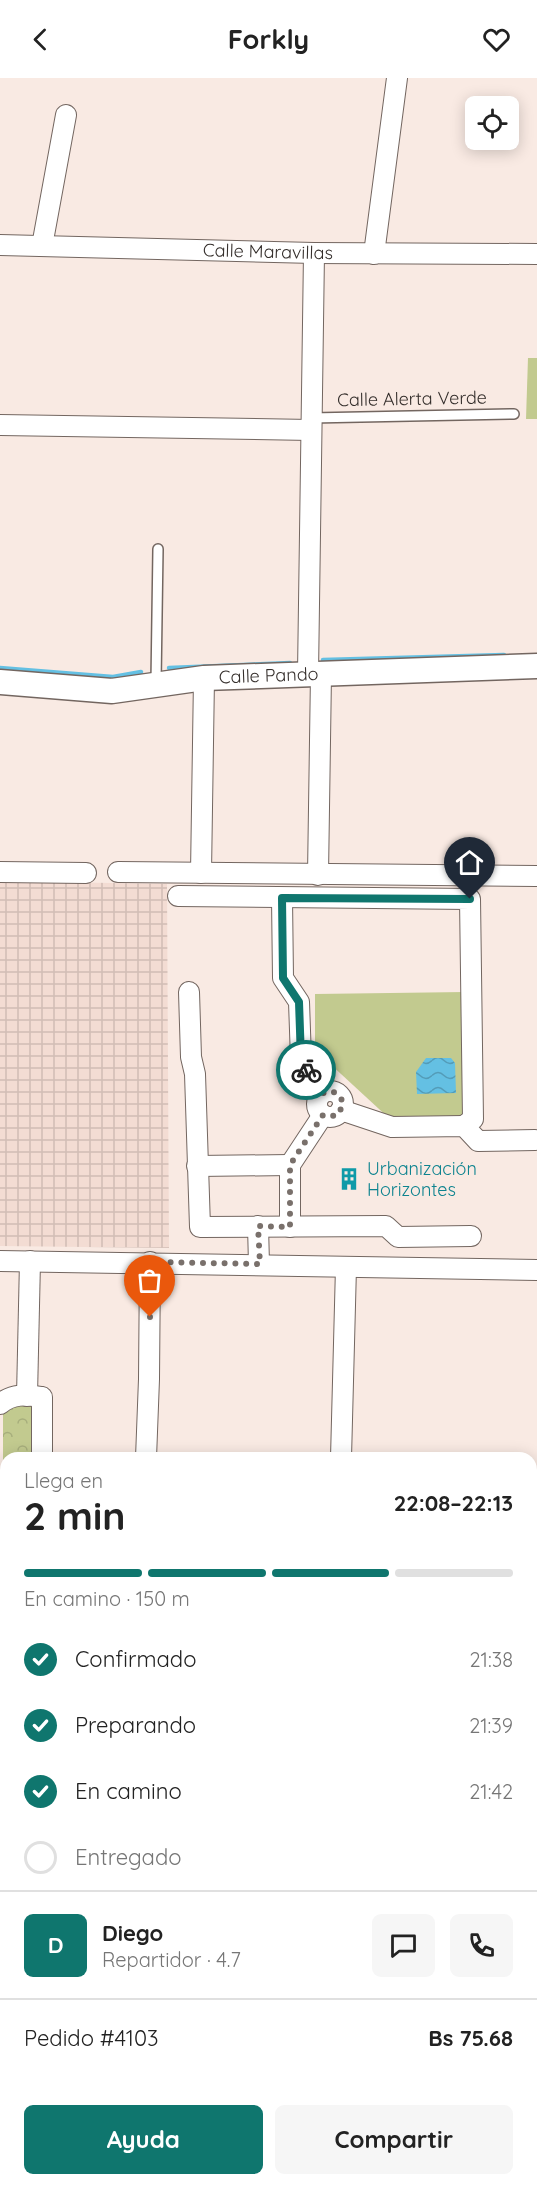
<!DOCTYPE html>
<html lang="es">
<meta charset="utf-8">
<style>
body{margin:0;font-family:Quicksand,sans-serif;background:#f6f6f6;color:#222;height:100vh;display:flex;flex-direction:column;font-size:22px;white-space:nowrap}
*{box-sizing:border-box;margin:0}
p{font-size:20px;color:#767676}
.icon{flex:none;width:33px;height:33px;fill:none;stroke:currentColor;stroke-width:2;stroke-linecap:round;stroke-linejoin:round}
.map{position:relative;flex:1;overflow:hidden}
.drawer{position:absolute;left:0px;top:1374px;width:537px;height:734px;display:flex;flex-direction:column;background:#fff;border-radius:18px 18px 0 0;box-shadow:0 3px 15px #0003}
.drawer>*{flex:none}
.controls{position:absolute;left:465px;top:18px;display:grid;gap:12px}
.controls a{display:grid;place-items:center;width:54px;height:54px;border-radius:9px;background:#fff;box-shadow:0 3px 15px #0003;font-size:30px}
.pin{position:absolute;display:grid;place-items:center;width:51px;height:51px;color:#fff;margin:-62px -26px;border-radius:50% 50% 50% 0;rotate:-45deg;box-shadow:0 0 6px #0007}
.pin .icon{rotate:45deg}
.courier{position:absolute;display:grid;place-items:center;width:60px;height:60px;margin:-30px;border:4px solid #0f766e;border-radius:50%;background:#fff;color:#222;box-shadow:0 2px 8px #0007}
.head em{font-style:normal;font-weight:700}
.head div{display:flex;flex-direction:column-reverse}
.head{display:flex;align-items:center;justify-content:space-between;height:102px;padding:0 24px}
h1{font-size:39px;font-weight:700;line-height:45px}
.bar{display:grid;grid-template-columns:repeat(4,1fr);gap:9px 6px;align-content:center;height:72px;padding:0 24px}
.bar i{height:8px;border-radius:4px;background:#e0e0e0}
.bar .active{background:#0f766e}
.bar p{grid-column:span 4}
.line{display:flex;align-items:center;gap:15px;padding:0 24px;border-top:2px solid #e0e0e0}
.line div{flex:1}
.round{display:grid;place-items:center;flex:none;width:63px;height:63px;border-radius:9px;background:#f6f6f6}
ol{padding:0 24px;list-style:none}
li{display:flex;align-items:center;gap:18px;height:66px}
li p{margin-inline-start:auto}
li .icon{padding:6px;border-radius:50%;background:#0f766e;color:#fff;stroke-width:4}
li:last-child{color:#767676}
li i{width:33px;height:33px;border:3px solid #e0e0e0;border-radius:50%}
.action{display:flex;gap:12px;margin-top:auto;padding:12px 24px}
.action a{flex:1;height:69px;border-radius:9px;background:#0f766e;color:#fff;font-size:24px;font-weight:700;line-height:69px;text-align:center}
.action a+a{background:#f6f6f6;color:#222}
header{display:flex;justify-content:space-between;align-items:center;height:78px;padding:0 24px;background:#fff;font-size:27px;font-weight:700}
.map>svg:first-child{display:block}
.industrial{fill:url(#industrial-grid)}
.green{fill:#c2ca8f}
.park{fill:url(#park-crowns)}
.water{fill:url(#water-waves)}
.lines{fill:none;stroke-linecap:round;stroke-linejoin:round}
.stream{stroke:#64c0e3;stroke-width:4.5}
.service-casing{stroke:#736660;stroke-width:12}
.minor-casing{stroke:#736660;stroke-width:22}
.tertiary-casing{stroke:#736660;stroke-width:27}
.service{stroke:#fff;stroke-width:9}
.minor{stroke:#fff;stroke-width:20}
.tertiary{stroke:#fff;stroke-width:24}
.done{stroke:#79706b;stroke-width:6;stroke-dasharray:0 10.8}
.route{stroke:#0f766e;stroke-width:8}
.labels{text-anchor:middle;stroke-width:4.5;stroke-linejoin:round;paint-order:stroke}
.street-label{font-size:18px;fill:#342e2b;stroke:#f9eae3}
.culture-label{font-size:18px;fill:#0d838f;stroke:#f9eae3;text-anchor:start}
</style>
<header><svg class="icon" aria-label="back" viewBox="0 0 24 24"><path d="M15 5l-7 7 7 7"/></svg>Forkly<svg class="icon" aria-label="heart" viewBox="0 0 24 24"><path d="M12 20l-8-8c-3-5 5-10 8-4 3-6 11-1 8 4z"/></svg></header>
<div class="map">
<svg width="537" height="2107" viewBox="0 0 537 2107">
<defs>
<pattern id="industrial-grid" width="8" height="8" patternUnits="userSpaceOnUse" patternTransform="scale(1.5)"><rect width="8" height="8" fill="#f3dcd3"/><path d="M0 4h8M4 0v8" fill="none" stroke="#d1bdb5"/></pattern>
<pattern id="park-crowns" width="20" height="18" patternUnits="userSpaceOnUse" patternTransform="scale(1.5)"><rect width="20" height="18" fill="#c2ca8f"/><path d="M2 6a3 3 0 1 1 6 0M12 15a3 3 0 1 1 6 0" fill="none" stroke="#a7ae7c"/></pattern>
<pattern id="water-waves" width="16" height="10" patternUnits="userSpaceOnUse" patternTransform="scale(1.5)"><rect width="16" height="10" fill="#64c0e3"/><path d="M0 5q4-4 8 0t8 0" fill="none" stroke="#539cb8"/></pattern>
</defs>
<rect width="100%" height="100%" fill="#f9eae3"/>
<polygon class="industrial" points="0,803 167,806 169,1170 0,1168"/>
<g class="green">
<polygon points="528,280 537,280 537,341 526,341"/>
<polygon points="465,914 465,1041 392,1043 315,972 315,916"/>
</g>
<g class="park">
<polygon points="34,1326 37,1380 6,1380 6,1389 3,1388 3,1331 7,1327"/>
<polygon points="0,1852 6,1856 6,1918 0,1917"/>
</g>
<polygon class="water" points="426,980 451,980 455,985 456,1015 417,1016 416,994"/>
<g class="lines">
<g class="stream">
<polyline points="323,582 504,577"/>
<polyline points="0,590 113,599 141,594"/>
<polyline points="169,590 290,585"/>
<polyline points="0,1427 6,1427"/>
<polyline points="531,1592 537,1597"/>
</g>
<g class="service-casing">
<g id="service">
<polyline points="311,340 514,336"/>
<polyline points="156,604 158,471"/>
</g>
</g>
<g class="minor-casing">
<g id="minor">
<path id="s1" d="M0,167L314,175L537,176"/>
<polyline points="42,168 66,37"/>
<polyline points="374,176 397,0"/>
<polyline points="0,347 311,352"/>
<polyline points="308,596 314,175"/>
<polyline points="0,794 86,795"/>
<polyline points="118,794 537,798"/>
<polyline points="201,795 204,600"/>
<polyline points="318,797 321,596"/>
<polyline points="178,818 470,821 473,1041 464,1048"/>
<polyline points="282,820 283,900 299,924 301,981 319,1019"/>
<polyline points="189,914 191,979 195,996 200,1149 386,1148 398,1159 471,1158"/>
<circle cx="330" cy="1026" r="13"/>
<polyline points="341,1032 392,1049 464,1048 478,1063 535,1062"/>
<polyline points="197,1088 290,1087"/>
<polyline points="258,1148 259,1186"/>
<polyline points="290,1149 290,1087 323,1037"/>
<polyline points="0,1183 537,1192"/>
<polyline points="27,1318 30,1183"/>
<path d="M0,1326C13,1315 26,1317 42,1319V1380"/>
<polyline points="146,1380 149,1301 150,1184"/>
<polyline points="341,1380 346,1189"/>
<polyline points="0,1411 6,1411"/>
<polyline points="531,1435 537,1435"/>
<polyline points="0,1471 6,1465"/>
<polyline points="531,1610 537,1614"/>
<polyline points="0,1718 6,1718"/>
<polyline points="531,1768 537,1761"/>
<polyline points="0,1843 6,1847"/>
<polyline points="0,1927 6,1928"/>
<polyline points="531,1932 537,1936"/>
<polyline points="0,2058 6,2058"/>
<polyline points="144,2107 144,2102"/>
<polyline points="311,2107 314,2102"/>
</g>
</g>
<g class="tertiary-casing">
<g id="tertiary">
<path id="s2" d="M0,604L112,613L204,600L537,588"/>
</g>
</g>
<use href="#service" class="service"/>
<use href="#minor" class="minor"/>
<use href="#tertiary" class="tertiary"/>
</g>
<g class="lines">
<path class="done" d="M150,1239V1184L260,1186L258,1148L290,1149V1087L323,1037L336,1038L343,1028C342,1014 329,1009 319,1018L306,992"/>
<polyline class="route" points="306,992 301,981 299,924 283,900 282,820 470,821"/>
</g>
<defs>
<g id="building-bare" transform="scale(1.8)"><path d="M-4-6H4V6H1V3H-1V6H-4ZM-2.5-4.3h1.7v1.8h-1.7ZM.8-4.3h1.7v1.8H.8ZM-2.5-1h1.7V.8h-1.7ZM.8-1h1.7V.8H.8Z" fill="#0f9aa8" stroke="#f9eae3" stroke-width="2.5" paint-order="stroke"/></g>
</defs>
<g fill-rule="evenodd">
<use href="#building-bare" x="349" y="1101"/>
</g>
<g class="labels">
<g class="street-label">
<text dy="6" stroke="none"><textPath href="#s1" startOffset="268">Calle Maravillas</textPath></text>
<text transform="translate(412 321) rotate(-1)" y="6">Calle Alerta Verde</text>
<text dy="6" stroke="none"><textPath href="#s2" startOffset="270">Calle Pando</textPath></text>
</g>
<g class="culture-label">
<text x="367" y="1097">Urbanización<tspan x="367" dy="21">Horizontes</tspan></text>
</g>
</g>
</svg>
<div class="controls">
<a><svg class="icon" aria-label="locate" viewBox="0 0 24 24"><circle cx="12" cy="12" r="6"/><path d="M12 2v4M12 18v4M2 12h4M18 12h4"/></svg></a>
</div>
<div class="pin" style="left:150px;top:1239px;background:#ea580c"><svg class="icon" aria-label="bag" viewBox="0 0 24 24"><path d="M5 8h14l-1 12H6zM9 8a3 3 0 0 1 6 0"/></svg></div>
<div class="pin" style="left:470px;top:821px;background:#1f2937"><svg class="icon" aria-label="home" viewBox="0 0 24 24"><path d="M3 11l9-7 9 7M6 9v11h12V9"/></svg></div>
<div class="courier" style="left:306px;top:992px"><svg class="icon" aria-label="bike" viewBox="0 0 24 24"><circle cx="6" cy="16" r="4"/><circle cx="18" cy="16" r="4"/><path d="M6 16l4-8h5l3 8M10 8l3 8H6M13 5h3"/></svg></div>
<section class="drawer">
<div class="head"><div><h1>2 min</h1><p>Llega en</p></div><em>22:08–22:13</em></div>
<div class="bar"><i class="active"></i><i class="active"></i><i class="active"></i><i></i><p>En camino · 150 m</p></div>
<ol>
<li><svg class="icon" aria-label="check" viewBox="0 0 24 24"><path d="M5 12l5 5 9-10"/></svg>Confirmado<p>21:38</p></li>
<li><svg class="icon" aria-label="check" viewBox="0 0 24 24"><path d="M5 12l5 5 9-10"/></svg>Preparando<p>21:39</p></li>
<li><svg class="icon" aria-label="check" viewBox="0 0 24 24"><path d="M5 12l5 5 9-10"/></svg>En camino<p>21:42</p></li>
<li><i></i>Entregado</li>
</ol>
<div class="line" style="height:108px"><b class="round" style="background:#0f766e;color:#fff">D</b><div><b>Diego</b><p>Repartidor · 4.7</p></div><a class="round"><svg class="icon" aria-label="chat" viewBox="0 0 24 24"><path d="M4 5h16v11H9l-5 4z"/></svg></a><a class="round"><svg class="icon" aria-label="phone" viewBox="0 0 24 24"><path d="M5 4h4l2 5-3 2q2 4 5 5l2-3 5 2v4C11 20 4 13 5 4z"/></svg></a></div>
<div class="line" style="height:78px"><div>Pedido #4103</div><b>Bs 75.68</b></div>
<div class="action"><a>Ayuda</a><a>Compartir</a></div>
</section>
</div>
